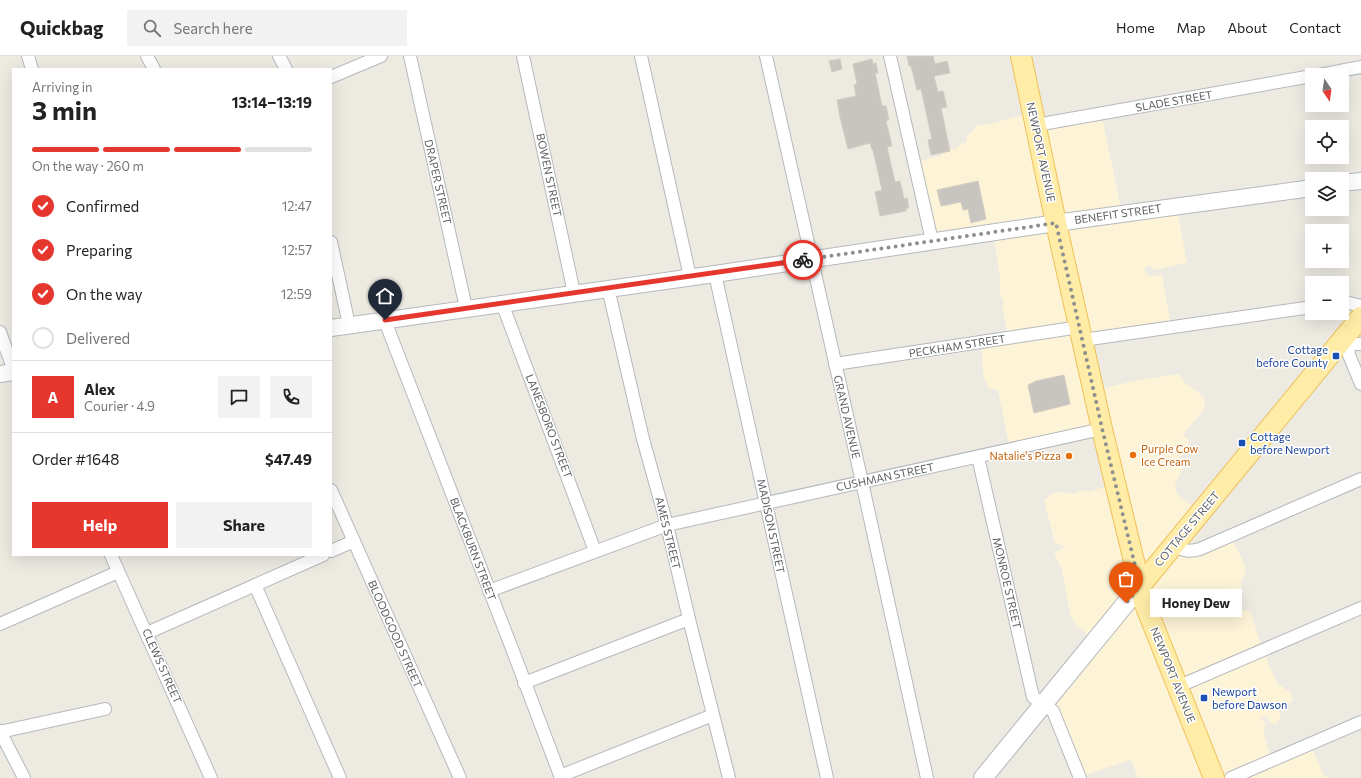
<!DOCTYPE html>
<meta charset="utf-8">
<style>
body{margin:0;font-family:Commissioner,sans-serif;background:#f2f2f2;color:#222;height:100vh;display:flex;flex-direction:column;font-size:15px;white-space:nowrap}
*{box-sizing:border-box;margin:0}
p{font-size:13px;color:#767676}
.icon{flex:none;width:22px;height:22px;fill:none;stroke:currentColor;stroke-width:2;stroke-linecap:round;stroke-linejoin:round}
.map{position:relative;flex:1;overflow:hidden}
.drawer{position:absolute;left:12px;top:12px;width:320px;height:488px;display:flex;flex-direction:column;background:#fff;border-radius:0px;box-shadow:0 4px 16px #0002}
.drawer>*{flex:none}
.needle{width:26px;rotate:167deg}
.controls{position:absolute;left:1305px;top:12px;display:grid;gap:8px}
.controls a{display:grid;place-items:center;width:44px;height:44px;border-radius:0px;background:#fff;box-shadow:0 4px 16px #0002;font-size:20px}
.pin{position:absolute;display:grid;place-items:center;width:34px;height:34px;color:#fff;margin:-41px -17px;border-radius:50% 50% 50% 0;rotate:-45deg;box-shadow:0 0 4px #0007}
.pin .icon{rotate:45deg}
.courier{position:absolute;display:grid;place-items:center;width:40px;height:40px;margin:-20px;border:3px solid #e6372f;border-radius:50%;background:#fff;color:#222;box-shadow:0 1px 5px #0007}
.bubble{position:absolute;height:28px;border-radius:0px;background:#fff;box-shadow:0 4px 16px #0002;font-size:13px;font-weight:700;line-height:28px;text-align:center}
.summary em{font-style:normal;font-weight:700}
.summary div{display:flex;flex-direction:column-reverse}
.summary{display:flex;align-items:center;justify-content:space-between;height:68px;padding:0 20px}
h1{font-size:26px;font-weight:700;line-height:30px}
.bar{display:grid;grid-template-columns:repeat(4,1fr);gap:6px 4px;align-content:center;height:48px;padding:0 20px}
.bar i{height:5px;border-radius:3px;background:#e0e0e0}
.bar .active{background:#e6372f}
.bar p{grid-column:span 4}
.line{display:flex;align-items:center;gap:10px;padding:0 20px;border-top:1px solid #e0e0e0}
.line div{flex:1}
.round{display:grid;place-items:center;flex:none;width:42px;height:42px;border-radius:0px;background:#f2f2f2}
ol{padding:0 20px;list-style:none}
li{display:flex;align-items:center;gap:12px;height:44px}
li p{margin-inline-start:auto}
li .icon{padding:4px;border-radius:50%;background:#e6372f;color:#fff;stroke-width:4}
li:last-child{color:#767676}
li i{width:22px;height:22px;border:2px solid #e0e0e0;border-radius:50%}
.action{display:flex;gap:8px;margin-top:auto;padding:8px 20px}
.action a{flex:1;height:46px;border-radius:0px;background:#e6372f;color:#fff;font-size:16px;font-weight:700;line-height:46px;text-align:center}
.action a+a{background:#f2f2f2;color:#222}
header{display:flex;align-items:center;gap:24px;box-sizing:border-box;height:56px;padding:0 20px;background:#fff;border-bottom:1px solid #e0e0e0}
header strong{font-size:19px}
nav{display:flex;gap:22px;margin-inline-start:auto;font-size:14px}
.search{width:280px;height:36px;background:#f2f2f2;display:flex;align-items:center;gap:10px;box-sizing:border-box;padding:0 14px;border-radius:0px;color:#767676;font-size:15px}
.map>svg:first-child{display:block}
.commercial{fill:#fdf3d7}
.building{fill:#c8c5c0;stroke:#d2ccc1}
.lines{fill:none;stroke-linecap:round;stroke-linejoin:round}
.minor-casing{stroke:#b5b8bd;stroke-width:14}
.tertiary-casing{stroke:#b5b8bd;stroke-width:18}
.secondary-casing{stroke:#b4b8bd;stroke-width:20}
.primary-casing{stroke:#efc05a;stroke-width:22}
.minor{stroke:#fff;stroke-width:12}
.tertiary{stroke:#fff;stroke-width:16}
.secondary{stroke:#fff;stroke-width:18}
.primary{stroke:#feeca7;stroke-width:20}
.done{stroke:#8e908f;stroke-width:4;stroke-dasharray:0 7.2}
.route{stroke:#e6372f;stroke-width:5}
.transit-dot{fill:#1a4fb4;stroke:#fff;stroke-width:1.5}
.food-dot{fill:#e8710a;stroke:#fff;stroke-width:1.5}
.labels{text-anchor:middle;stroke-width:3;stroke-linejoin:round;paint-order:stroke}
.street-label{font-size:11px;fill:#5b5f63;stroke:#fff}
.transit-label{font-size:11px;fill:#164399;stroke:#fff;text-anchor:start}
.food-label{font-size:11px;fill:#c56008;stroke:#fff;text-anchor:start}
</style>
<header>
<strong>Quickbag</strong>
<div class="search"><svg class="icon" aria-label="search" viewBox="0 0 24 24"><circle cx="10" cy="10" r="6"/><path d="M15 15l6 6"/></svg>Search here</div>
<nav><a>Home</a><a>Map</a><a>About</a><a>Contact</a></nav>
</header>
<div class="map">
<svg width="1361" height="722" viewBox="0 0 1361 722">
<rect width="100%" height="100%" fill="#edeae2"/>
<polygon class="commercial" points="1031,57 1035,65 1101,57 1121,152 1176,148 1187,206 1157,214 1148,210 1144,213 1149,220 1162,219 1171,270 1084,282 1096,334 1138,324 1180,318 1184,326 1204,341 1205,352 1183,379 1188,383 1189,393 1185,398 1179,401 1183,413 1175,427 1177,438 1197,454 1183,494 1230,479 1245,509 1245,520 1241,524 1241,536 1237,541 1229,544 1231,556 1248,554 1251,557 1260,587 1277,627 1291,637 1293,645 1279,653 1280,663 1276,668 1272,668 1266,660 1261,663 1265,666 1264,679 1271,701 1310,687 1323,718 1329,722 1138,722 1131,704 1082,720 1047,645 1092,582 1076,569 1070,558 1062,514 1054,497 1065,491 1055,487 1044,444 1053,437 1063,436 1074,438 1082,434 1088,436 1101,432 1115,431 1102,373 1009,389 998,334 989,333 983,319 982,285 1008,279 1002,251 1004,247 1000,238 1000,221 993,174 931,183 914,106 941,100 943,93 956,93 959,89 967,86 967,80 978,69 989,68"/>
<g class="building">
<polygon points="907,0 933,0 935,8 947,5 950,17 934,20 938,36 943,35 947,51 941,52 950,95 931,99 928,84 932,83 921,33 917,34 911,10 909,10"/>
<polygon points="840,3 842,13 832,16 829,5"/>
<polygon points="872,3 873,8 876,7 878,17 875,17 882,50 886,50 889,64 886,65 892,90 887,91 895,126 900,125 904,143 907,142 909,152 906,152 906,155 880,160 875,136 882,134 873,94 872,94 870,87 848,93 840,61 837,44 856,40 854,29 857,28 853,8"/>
<polygon points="978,125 986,163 971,167 968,153 963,154 961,146 941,150 937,134"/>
<polygon points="1064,319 1070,348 1034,357 1028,329 1036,325"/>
</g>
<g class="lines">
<g class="minor-casing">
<g id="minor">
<polyline points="28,0 32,13"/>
<polyline points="147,0 154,13"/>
<polyline points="279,0 286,13"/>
<polyline points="410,0 466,252"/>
<polyline points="523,0 574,237"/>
<polyline points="641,0 690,221"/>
<polyline points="766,0 862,426 927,722"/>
<polyline points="890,0 932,185"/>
<polyline points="1319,19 1361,11"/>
<polyline points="331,21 381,0"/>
<polyline points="1036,69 1312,20"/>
<polyline points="331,186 349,269"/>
<polyline points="715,218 827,722"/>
<polyline points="608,232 643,383 667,469 689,563 729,722"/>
<polyline points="502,247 595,495"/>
<polyline points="1342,247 1349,247 1361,250"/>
<polyline points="385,265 516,603 561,722"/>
<polyline points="0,276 13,312"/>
<polyline points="1083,284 1312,251"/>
<polyline points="1342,285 1348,288 1361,288"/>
<polyline points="1348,288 1349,299 1361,328"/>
<polyline points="835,308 1080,271"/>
<polyline points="978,401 1033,641 1053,655 1080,722"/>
<polyline points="331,434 460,722"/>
<path d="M1174,490C1184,495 1190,496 1200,493L1361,423"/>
<polyline points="331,495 354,485"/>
<polyline points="111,499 211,722"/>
<polyline points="255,529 340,722"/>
<polyline points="489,535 667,469 1102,373"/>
<polyline points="0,568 118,516"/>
<polyline points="147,577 323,499"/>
<polyline points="524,627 689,563"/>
<polyline points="1177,631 1361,552"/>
<polyline points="0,675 24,722"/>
<polyline points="0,676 105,653"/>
<polyline points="560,720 713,659"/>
<polyline points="1231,722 1361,666"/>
</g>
</g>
<g class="tertiary-casing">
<g id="tertiary">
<polyline points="1342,127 1361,125"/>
<polyline points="331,272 715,218 1056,167 1312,132"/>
<polyline points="0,318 13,316"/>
</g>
</g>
<g class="secondary-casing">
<polyline id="secondary" points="983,722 1140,530"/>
</g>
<g class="primary-casing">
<g id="primary">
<polyline points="1021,0 1056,167 1102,373 1140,530 1144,546 1214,722"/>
<polyline points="1140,530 1361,261"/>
</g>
</g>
<use href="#minor" class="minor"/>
<use href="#tertiary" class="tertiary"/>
<use href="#secondary" class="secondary"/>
<use href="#primary" class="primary"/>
</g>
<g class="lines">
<polyline class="done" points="803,204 1056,167 1102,372 1140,530 1126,547"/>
<polyline class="route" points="385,264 803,204"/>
</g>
<g class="transit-dot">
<rect x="1332" y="296" width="8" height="8" rx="2"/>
<rect x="1238" y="383" width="8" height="8" rx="2"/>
<rect x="1200" y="638" width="8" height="8" rx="2"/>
</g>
<g class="food-dot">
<circle cx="1133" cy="399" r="4"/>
<circle cx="1069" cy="400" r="4"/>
</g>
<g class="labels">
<g class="street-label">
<text transform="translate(1174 45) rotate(-10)" y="4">SLADE STREET</text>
<text transform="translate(1041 96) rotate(78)" y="4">NEWPORT AVENUE</text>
<text transform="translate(549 119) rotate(78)" y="4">BOWEN STREET</text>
<text transform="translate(438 126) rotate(77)" y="4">DRAPER STREET</text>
<text transform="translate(1118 158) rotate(-8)" y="4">BENEFIT STREET</text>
<text transform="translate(957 290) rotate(-9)" y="4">PECKHAM STREET</text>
<text transform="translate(847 361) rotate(77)" y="4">GRAND AVENUE</text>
<text transform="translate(549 370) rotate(69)" y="4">LANESBORO STREET</text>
<text transform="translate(885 421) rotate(-12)" y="4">CUSHMAN STREET</text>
<text transform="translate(771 470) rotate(78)" y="4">MADISON STREET</text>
<text transform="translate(1187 473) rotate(-50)" y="4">COTTAGE STREET</text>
<text transform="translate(668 477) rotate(76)" y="4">AMES STREET</text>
<text transform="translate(473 493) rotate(69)" y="4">BLACKBURN STREET</text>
<text transform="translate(1007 527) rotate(77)" y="4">MONROE STREET</text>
<text transform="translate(395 578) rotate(66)" y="4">BLOODGOOD STREET</text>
<text transform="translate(162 610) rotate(66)" y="4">CLEWS STREET</text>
<text transform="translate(1173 619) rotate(68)" y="4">NEWPORT AVENUE</text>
</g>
<g class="transit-label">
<text x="1328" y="298" text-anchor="end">Cottage<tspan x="1328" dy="13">before County</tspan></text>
<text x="1250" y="385">Cottage<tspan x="1250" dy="13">before Newport</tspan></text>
<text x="1212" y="640">Newport<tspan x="1212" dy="13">before Dawson</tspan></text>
</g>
<g class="food-label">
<text x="1141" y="397">Purple Cow<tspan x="1141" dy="13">Ice Cream</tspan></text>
<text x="1061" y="404" text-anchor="end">Natalie's Pizza</text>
</g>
</g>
</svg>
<div class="controls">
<a><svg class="needle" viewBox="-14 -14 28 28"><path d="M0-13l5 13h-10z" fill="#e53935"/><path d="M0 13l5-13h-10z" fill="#767676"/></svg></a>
<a><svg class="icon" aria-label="locate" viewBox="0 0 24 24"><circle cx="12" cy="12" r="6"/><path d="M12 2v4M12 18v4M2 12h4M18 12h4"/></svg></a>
<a><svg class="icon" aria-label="layers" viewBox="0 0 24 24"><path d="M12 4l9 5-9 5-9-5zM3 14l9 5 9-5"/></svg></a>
<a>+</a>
<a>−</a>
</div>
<div class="pin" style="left:1126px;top:547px;background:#ea580c"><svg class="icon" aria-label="bag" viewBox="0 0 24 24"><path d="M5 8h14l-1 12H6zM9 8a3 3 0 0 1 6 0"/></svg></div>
<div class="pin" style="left:385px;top:264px;background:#1f2937"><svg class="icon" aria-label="home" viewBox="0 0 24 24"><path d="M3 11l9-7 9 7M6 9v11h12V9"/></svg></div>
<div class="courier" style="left:803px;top:204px"><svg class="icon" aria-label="bike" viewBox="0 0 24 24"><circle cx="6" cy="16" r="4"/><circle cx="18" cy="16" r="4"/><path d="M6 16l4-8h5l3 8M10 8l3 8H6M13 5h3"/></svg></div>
<div class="bubble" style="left:1150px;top:533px;width:92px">Honey Dew</div>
<section class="drawer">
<div class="summary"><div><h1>3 min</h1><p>Arriving in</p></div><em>13:14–13:19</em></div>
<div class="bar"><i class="active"></i><i class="active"></i><i class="active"></i><i></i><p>On the way · 260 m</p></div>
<ol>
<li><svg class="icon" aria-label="check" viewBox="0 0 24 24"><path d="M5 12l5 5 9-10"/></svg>Confirmed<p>12:47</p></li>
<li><svg class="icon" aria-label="check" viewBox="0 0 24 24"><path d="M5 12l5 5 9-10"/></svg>Preparing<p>12:57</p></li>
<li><svg class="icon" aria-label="check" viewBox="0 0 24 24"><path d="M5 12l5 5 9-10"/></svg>On the way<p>12:59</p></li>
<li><i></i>Delivered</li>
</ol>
<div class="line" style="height:72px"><b class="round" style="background:#e6372f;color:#fff">A</b><div><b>Alex</b><p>Courier · 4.9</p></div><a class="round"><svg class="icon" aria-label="chat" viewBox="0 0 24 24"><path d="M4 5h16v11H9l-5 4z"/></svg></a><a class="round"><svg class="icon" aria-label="phone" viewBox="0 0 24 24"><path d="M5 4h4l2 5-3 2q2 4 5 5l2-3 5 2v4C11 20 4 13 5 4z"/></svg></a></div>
<div class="line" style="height:52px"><div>Order #1648</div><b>$47.49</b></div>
<div class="action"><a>Help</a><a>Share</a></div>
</section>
</div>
